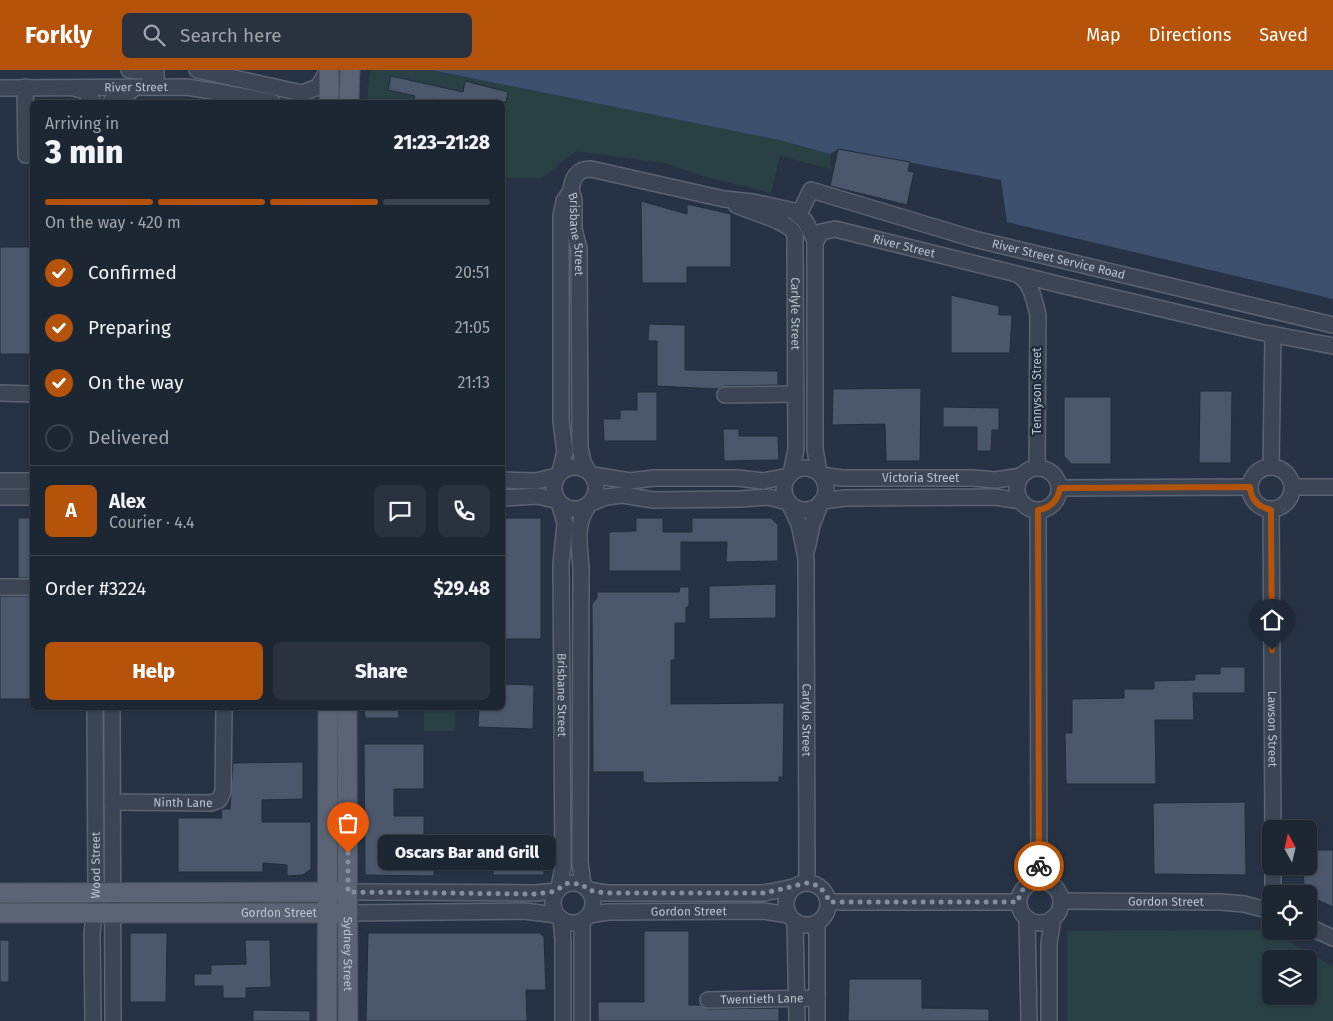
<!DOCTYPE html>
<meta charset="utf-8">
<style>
body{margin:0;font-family:"Fira Sans",sans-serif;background:#2a323f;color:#f1f3f6;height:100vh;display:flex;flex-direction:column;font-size:19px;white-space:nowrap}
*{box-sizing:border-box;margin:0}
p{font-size:16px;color:#a0a5ac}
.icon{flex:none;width:28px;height:28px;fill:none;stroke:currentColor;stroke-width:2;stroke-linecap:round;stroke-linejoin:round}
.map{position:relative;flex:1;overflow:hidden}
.sheet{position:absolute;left:30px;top:30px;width:475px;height:610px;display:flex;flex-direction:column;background:#1d2633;border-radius:8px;box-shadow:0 1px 4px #0004,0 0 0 1px #3b434e}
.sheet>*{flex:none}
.needle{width:32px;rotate:352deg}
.tools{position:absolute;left:1262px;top:750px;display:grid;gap:10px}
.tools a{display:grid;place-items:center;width:55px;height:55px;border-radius:8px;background:#1d2633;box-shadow:0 1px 4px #0004,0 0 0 1px #3b434e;font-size:25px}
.pin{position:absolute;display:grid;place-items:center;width:42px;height:42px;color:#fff;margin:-51px -21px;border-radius:50% 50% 50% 0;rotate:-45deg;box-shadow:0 0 5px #0007}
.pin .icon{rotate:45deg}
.courier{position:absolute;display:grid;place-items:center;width:50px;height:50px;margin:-25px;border:4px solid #b45309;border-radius:50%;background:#fff;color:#222;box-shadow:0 1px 6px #0007}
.bubble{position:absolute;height:35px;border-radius:8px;background:#1d2633;box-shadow:0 1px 4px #0004,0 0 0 1px #3b434e;font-size:16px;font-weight:800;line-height:35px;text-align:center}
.head em{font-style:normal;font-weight:800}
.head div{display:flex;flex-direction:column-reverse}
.head{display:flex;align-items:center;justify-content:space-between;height:85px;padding:0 15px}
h1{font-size:32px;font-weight:800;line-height:38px}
.bar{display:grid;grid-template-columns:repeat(4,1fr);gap:8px 5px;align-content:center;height:60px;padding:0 15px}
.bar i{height:6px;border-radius:4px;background:#3b434e}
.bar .active{background:#b45309}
.bar p{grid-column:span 4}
.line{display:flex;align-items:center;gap:12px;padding:0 15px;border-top:1px solid #3b434e}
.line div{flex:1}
.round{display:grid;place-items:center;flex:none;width:52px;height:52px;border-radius:8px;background:#2a323f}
ol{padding:0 15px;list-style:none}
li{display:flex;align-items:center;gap:15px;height:55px}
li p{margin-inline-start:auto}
li .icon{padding:5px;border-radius:50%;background:#b45309;color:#fff;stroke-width:4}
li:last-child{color:#a0a5ac}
li i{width:28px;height:28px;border:2px solid #3b434e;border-radius:50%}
.primary-button{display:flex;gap:10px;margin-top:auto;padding:10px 15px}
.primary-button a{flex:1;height:58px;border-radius:8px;background:#b45309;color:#fff;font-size:20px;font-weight:800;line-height:58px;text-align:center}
.primary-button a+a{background:#2a323f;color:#f1f3f6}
header{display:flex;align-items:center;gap:30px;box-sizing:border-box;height:70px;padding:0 25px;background:#b45309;color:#fff}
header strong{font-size:24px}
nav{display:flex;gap:28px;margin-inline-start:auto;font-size:18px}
.search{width:350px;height:45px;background:#2a323f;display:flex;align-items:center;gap:12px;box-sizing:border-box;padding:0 18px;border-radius:8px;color:#a0a5ac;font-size:19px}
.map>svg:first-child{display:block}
.green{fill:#294145;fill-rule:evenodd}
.water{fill:#3d506d}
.building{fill:#4b576a;stroke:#222c3b}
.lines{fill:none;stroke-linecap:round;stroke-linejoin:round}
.minor-casing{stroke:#5a6371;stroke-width:18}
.major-casing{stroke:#454e5d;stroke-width:21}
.minor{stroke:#3c4554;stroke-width:15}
.major{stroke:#5a6474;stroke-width:19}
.done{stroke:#868f9d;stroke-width:5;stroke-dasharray:0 9}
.route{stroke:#b45309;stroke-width:6}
.labels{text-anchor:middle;stroke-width:4.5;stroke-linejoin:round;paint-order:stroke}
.street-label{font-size:12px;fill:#b9c1cd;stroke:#202a39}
</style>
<header>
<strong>Forkly</strong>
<div class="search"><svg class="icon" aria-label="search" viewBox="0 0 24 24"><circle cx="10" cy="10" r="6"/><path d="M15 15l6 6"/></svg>Search here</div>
<nav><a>Map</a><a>Directions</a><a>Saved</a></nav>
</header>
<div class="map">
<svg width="1333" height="951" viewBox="0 0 1333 951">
<rect width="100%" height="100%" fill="#273344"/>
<g class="green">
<polygon points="370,0 431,0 779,70 830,84 831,99 780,86 771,123 702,106 665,93 576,81 541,108 503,108 502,32 367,32"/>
<rect x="424" y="638" width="31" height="23"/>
<path d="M1256,860L1269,861L1333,896V951H1067V861ZM1271,889H1309V926H1271Z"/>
</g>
<polygon class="water" points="431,0 1333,0 1333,229 1007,152 1001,110 839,79 830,84 779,70"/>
<g class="building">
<polygon points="391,6 463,22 465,11 508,22 506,32 445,32 433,29 432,32 413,32 415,26 388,20"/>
<polygon points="838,79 910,92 908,101 914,102 907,135 830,116"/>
<polygon points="641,131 687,144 687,134 731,144 731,197 687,197 687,213 642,213"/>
<rect x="0" y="177" width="32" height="107"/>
<polygon points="951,225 999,236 999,245 1012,245 1010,283 951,283"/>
<polygon points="649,254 685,255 685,300 778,301 778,315 725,316 718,319 657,316 657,271 648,271"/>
<polygon points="921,318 920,391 886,391 885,354 832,355 833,319"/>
<polygon points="1200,321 1232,321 1231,393 1199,393"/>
<polygon points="637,322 657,322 657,371 604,371 603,349 620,349 620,340 637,340"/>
<polygon points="1064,327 1111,327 1111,394 1071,394 1064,386"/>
<polygon points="943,337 999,338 999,360 992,360 991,381 977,381 977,357 943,357"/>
<polygon points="723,359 739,359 739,366 778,366 779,390 724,391"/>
<rect x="18" y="448" width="14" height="60"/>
<rect x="502" y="448" width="39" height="121"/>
<polygon points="636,448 663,448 663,462 692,462 692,448 771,448 778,455 778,491 726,492 727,472 681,472 681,501 609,501 609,462 636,461"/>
<polygon points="776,514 776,548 709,549 709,516"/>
<polygon points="680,517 689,517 689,537 686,537 686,553 675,553 675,590 671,590 671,634 784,633 783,707 779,707 779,712 647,713 643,711 643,702 593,702 592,534 597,528 597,522 679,522"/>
<rect x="0" y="526" width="32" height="103"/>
<polygon points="1220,597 1245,597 1245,623 1193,623 1194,650 1155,650 1156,714 1066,714 1065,663 1072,663 1072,629 1124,628 1124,619 1154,619 1154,611 1195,610 1195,604 1220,604"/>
<polygon points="502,614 534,615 533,659 478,657 479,638 502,638"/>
<polygon points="364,638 398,638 399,648 365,648"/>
<polygon points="364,674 424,674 424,719 394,719 394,746 424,746 424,764 428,764 429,779 434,779 434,806 365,805"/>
<polygon points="303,692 303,729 262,730 262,752 311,752 311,799 303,805 287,806 287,795 263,793 263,802 178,802 178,748 222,748 221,739 230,739 233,693"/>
<polygon points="1245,732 1246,805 1154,804 1153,733"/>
<polygon points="544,774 544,805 493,805 493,775"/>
<polygon points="1310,780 1333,780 1333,837 1311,827 1304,815 1303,796 1309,796"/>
<polygon points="644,861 689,861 689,935 700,935 708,939 779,938 779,951 598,951 598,932 644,932"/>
<polygon points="130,863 167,863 166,932 130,932"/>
<polygon points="368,863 540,863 544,867 546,920 526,920 527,951 366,951"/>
<rect x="0" y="870" width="9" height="42"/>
<polygon points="245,870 270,870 271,917 246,918 246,928 223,928 223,916 194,916 194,904 211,904 211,895 246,894"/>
<polygon points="849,909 922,909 922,938 989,939 989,951 848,951"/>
<polygon points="253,940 310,941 310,951 253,951"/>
</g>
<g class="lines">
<g class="minor-casing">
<g id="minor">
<polyline points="129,0 156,2 156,10 144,17"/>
<polyline points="197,0 302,23 318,17 328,0"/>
<polyline points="25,17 26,85"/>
<path id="s1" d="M0,18L186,17L219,22L272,32"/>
<polyline points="74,18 85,21 93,32"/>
<polyline points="111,32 117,24 131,21"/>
<path d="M571,121C572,108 577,99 591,99L724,129L753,132L794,141L805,151L815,170V379L819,403"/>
<path id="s2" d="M571,121L574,129V159L579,179L580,378L583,392L588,401"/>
<path id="s3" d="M736,135C752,143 789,150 795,165L796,379L791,404"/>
<path id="s4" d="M799,144L811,120L974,169L1333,255"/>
<path id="s5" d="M815,173L821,162L835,159L1061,215L1260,262L1333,276"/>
<path d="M1018,205C1032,213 1034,230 1038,245L1037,398"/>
<polyline points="0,323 32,324"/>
<polyline points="725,325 796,324"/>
<circle cx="575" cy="418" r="21"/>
<circle cx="1271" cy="418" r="21"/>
<polyline points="1271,397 1273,264"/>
<circle cx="1038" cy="419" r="21"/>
<circle cx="805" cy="419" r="21"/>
<polyline points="560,402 565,382 561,351 561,146 564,131 571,121"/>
<polyline points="593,405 630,411 654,408 738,408 763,411 789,406"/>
<path id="s6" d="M821,405L842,408H972L996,410L1021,406"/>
<polyline points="502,410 536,411 557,406"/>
<polyline points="0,411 32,411"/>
<polyline points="1293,417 1333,417"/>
<polyline points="1060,418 1250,417"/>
<polyline points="0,427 32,427"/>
<polyline points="502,428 538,426 558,431"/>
<polyline points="823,431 845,428 995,427 1020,431"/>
<path id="s7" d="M559,432L565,453L561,494L563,797L559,817"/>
<polyline points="594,432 606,427 623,425 653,430 741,429 768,427 788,432"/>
<path id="s8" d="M789,433L799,454L806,488L807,813"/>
<path id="s9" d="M1271,440L1273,759"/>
<polyline points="1038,441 1039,811"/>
<polyline points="807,479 812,455 821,432"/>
<polyline points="0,517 32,517"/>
<polyline points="112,638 113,951"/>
<path id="s10" d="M112,732L211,733L219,730L223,722L224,638"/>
<polyline points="1273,796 1273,824"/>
<circle cx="1040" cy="832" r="21"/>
<circle cx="573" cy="833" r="20"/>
<circle cx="807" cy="834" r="21"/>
<path d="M583,815L580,792L581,499C580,476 574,457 588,436"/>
<polyline points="588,820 606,823 764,823 794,817"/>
<polyline points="348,822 536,823 556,821"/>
<path id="s11" d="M1061,831L1221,832L1244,834L1271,841"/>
<polyline points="829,832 1018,832"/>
<polyline points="348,843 524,841 557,845"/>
<path id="s12" d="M589,845L608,842L763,841L789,845"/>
<polyline points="561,849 563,870 563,951"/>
<polyline points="1027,849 1029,951"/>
<polyline points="582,851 582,951"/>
<polyline points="795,852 797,951"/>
<polyline points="1309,857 1333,868"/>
<path id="s13" d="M708,930L817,928"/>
<path id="s14" d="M93,951L92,865L96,822L95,638"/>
<polyline points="817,951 817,853"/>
<polyline points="1049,951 1049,873 1053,848"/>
</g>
</g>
<g class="major-casing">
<g id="major">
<polyline points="329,32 329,0"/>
<polyline points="349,32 350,0"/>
<path id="s15" d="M347,638L348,951"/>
<polyline points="0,823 348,822"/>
<path id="s16" d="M0,843H348"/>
<polyline points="327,951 328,638"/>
</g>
</g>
<use href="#minor" class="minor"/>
<use href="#major" class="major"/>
</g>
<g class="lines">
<path class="done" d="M348,783V822L536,824L556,821L565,814L571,813L583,815L588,820L606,823H764L807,813L819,816L827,826L829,832H1018C1020,819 1027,813 1039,811V796"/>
<path class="route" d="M1039,796L1038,440C1051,438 1058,431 1060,418L1250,417C1251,430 1258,437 1271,440L1272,580"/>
</g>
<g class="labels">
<g class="street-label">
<text dy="4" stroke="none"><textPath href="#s1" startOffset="136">River Street</textPath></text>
<text dy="4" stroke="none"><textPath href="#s2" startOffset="44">Brisbane Street</textPath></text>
<text dy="4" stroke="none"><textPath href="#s5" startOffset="98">River Street</textPath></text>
<text dy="4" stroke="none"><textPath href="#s4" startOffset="284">River Street Service Road</textPath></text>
<text dy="4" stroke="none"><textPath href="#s3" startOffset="146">Carlyle Street</textPath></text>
<text transform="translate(1037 321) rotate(-90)" y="4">Tennyson Street</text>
<text dy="4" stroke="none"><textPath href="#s6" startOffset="100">Victoria Street</textPath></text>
<text dy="4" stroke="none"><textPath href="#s7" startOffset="194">Brisbane Street</textPath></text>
<text dy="4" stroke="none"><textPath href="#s8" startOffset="220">Carlyle Street</textPath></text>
<text dy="4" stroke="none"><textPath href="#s9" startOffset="219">Lawson Street</textPath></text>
<text dy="4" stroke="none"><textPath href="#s10" startOffset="71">Ninth Lane</textPath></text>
<text dy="4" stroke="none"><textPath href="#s14" startOffset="156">Wood Street</textPath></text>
<text dy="4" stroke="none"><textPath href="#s11" startOffset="105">Gordon Street</textPath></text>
<text dy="4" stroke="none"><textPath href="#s12" startOffset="100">Gordon Street</textPath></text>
<text dy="4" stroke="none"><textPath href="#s16" startOffset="279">Gordon Street</textPath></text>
<text dy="4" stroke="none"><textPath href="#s15" startOffset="246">Sydney Street</textPath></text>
<text dy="4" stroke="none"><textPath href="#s13" startOffset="54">Twentieth Lane</textPath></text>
</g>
</g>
</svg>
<div class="tools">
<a><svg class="needle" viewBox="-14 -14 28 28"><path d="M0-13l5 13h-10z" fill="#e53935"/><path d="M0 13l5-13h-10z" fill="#a0a5ac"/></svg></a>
<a><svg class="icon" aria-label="locate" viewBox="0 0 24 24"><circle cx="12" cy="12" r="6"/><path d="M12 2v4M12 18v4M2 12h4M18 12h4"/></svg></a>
<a><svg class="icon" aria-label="layers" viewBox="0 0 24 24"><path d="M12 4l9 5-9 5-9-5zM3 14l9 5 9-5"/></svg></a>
</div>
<div class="pin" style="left:348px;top:783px;background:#ea580c"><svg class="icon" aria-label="bag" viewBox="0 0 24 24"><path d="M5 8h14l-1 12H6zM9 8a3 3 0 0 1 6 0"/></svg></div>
<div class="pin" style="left:1272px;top:580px;background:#1f2937"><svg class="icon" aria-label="home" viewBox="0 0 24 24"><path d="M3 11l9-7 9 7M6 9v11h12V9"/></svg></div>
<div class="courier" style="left:1039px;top:796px"><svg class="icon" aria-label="bike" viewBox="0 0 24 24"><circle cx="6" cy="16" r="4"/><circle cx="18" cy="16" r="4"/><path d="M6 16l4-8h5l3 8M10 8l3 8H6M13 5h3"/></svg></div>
<div class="bubble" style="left:378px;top:765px;width:178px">Oscars Bar and Grill</div>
<section class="sheet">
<div class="head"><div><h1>3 min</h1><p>Arriving in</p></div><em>21:23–21:28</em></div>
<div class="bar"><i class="active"></i><i class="active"></i><i class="active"></i><i></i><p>On the way · 420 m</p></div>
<ol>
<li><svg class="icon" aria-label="check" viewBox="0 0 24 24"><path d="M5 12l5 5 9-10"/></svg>Confirmed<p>20:51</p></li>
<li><svg class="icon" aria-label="check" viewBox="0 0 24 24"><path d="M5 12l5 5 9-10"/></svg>Preparing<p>21:05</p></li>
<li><svg class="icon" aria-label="check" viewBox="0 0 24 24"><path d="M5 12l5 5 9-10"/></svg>On the way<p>21:13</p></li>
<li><i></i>Delivered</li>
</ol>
<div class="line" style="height:90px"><b class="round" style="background:#b45309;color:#fff">A</b><div><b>Alex</b><p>Courier · 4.4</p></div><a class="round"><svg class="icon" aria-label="chat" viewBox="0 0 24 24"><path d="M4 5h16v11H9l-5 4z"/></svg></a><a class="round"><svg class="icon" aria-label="phone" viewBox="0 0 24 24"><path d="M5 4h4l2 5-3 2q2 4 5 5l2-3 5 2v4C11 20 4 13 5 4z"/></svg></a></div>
<div class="line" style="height:65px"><div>Order #3224</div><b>$29.48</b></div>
<div class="primary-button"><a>Help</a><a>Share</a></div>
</section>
</div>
